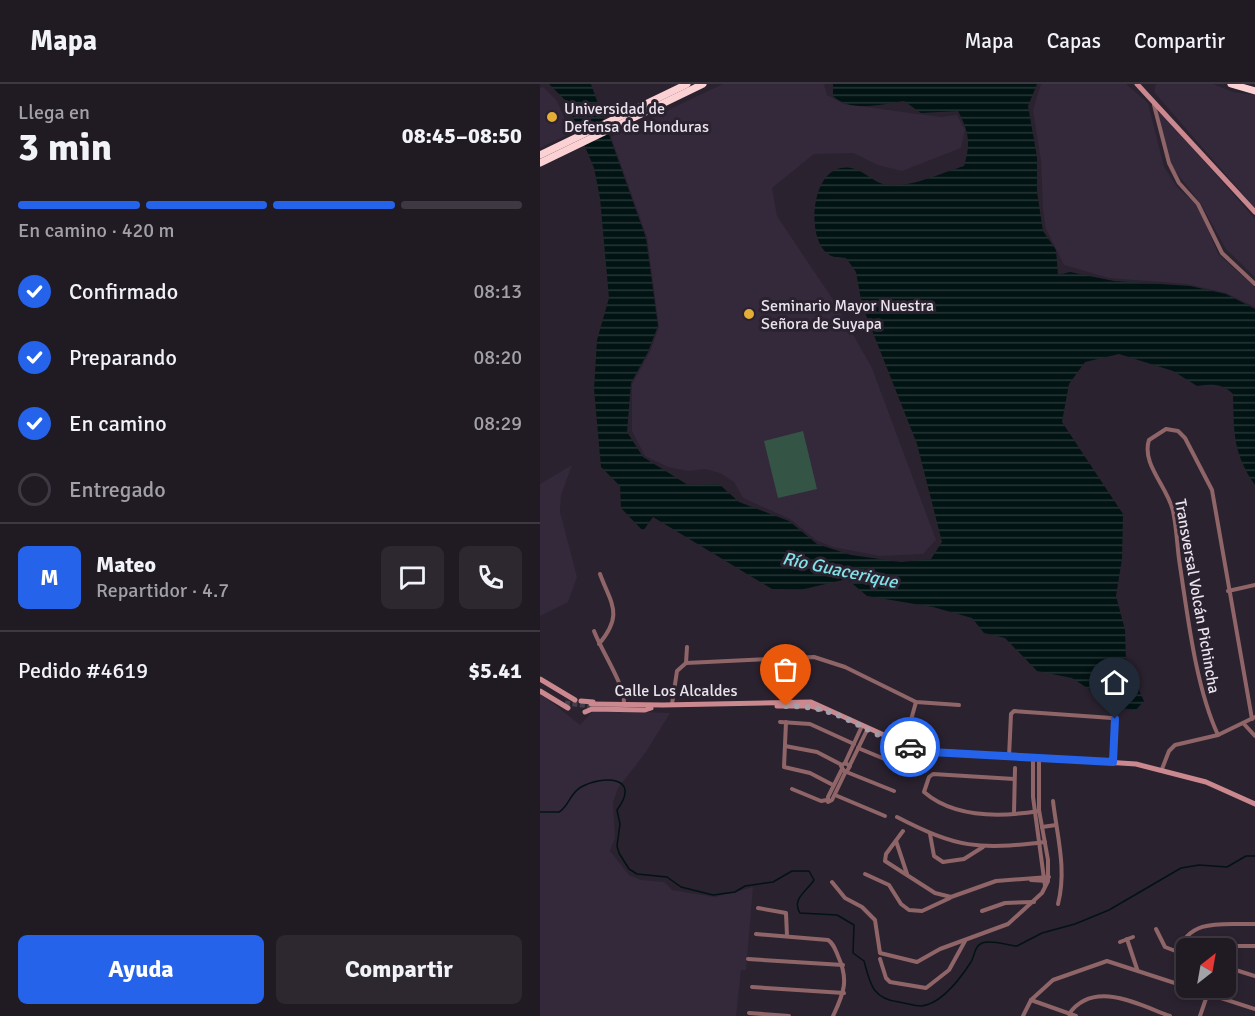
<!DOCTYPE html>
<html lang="es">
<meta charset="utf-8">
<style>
body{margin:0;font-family:Signika,sans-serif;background:#2d2730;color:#f1f3f6;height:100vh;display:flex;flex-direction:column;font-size:22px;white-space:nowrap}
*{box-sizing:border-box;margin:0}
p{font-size:20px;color:#a2a1a6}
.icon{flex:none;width:33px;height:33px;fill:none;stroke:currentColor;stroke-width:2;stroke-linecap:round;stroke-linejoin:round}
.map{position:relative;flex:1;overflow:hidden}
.panel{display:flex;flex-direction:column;background:#201a23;width:540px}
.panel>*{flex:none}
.needle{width:39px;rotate:31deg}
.buttons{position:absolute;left:636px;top:854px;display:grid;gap:12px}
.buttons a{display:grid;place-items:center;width:60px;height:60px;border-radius:9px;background:#201a23;box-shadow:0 3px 9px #0003,0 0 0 2px #3d3841;font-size:30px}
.pin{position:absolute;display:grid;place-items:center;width:51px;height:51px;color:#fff;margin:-62px -26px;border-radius:50% 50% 50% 0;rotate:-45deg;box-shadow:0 0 6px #0007}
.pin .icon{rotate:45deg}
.courier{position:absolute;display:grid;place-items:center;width:60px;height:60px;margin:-30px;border:4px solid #2563eb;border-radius:50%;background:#fff;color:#222;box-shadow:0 2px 8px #0007}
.overview em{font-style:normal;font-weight:700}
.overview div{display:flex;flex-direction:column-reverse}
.overview{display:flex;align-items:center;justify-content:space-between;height:102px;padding:0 18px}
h1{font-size:39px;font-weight:700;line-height:45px}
.bar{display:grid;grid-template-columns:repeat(4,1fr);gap:9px 6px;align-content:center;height:72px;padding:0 18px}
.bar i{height:8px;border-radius:4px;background:#3d3841}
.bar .current{background:#2563eb}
.bar p{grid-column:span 4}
.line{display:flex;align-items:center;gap:15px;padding:0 18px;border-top:2px solid #3d3841}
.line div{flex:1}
.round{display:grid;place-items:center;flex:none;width:63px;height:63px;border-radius:9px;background:#2d2730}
ol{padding:0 18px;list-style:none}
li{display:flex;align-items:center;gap:18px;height:66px}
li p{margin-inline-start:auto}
li .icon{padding:6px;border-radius:50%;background:#2563eb;color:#fff;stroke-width:4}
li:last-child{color:#a2a1a6}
li i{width:33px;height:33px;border:3px solid #3d3841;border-radius:50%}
.cta{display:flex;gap:12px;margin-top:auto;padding:12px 18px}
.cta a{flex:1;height:69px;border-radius:9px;background:#2563eb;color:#fff;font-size:24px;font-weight:700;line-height:69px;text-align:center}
.cta a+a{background:#2d2730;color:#f1f3f6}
header{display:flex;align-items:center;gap:36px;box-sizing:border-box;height:84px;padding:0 30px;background:#201a23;border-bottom:2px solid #3d3841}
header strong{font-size:28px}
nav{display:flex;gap:33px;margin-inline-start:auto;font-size:21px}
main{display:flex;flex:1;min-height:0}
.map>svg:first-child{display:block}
.built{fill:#34283b}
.park{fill:#345445}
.water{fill:url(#water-rules)}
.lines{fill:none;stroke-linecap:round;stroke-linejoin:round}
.stream{stroke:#021314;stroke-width:1.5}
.secondary-tunnel{stroke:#463f4b;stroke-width:5;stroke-dasharray:5 2.5;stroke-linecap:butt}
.street{stroke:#8f6568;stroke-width:4}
.secondary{stroke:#cb888e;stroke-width:5}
.highway{stroke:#fcd1d4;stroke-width:7}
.done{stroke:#a69faa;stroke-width:6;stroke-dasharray:0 10.8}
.route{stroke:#2563eb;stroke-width:8}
.poi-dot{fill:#e4ad35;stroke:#2a222f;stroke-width:2}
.labels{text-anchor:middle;stroke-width:6;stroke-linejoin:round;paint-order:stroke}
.poi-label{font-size:16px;fill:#e8e3ec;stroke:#2a222f;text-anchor:start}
.street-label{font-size:16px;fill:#e8e3ec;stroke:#2a222f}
.water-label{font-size:18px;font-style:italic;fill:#81e2e8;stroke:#2a222f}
</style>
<header>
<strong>Mapa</strong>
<nav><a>Mapa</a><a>Capas</a><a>Compartir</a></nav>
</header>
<main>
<section class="panel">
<div class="overview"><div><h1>3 min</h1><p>Llega en</p></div><em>08:45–08:50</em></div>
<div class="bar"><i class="current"></i><i class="current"></i><i class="current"></i><i></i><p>En camino · 420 m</p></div>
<ol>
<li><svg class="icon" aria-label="check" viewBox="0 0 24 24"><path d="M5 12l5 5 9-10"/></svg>Confirmado<p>08:13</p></li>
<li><svg class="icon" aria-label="check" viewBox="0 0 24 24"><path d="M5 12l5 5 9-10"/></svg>Preparando<p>08:20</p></li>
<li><svg class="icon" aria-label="check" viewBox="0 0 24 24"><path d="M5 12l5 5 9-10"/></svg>En camino<p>08:29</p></li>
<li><i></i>Entregado</li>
</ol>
<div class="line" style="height:108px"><b class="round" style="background:#2563eb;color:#fff">M</b><div><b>Mateo</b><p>Repartidor · 4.7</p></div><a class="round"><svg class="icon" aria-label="chat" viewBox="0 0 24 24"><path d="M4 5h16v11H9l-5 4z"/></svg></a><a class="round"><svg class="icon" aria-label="phone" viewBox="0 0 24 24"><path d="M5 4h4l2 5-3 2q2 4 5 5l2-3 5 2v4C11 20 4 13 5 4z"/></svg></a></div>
<div class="line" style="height:78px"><div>Pedido #4619</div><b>$5.41</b></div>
<div class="cta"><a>Ayuda</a><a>Compartir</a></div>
</section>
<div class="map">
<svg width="715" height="932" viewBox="0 0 715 932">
<defs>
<pattern id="water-rules" width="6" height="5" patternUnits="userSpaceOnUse" patternTransform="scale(1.5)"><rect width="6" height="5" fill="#021314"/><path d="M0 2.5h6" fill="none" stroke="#273536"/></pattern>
</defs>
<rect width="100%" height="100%" fill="#2a222f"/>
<g class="built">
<polygon points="183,0 284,0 287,11 304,20 400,33 417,31 425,46 421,64 362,87 338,81 313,69 274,70 232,104 237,132 294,217 332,284 396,456 383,470 340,472 293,463 276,456 250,435 203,414 194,398 180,389 165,385 148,387 128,383 105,372 92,347 92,300 110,268 119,243 107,153 71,53"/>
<polygon points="501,0 586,0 608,19 624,83 637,103 659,123 678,170 715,203 715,223 686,209 647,200 569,194 524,181 506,145 503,125 501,77 493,26"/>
<polygon points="616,0 673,0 693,8 715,11 715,124 614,8"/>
<polygon points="3,3 17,17 31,49 0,64 0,4"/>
<polygon points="621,28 715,135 715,193 686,165 661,120 632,83 617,29"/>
<polygon points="32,381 21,411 20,428 37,493 28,518 0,532 0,400"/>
<polygon points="0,609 40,641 54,626 130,629 106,668 78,704 73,718 75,754 70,767 89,791 101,796 124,798 132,806 175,813 213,803 206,886 201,886 196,932 0,932"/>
</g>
<polygon class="park" points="263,347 277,405 238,414 224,357"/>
<path class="water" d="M9,0H51L106,154L118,242L108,268L91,299L87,348L103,373L148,401L179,400L199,418L249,437L277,460L311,471L361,478L391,475L402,458L377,360L322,221L316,188L306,174C300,173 293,174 288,170C266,154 271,89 301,84C320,80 330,98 347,101C371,104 401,89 424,82C431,59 429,48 418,27L381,29L364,17C342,20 311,29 293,12V0H497L488,22L497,73V108L503,147L516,166L518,191L530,188L574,197L650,202L686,210L715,225V401C692,368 694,347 693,310C682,299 672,300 657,302L633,287L579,270L545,278L529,300L522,338L583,430L582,475L576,512L585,546L586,578L571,582L598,604L604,617L595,627L573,621L532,594L497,587L465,554L444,549L432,534L393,523L327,512L307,495L260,506L232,505L113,433L103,447L81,424L80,402L61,383L54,305L57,256L69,214L60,114L54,84L26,17Z"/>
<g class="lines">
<path class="stream" d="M0,728H19C29,722 30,709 41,703C63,691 102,692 77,726L80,740L77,762L79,769L89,785L97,790L127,793L141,803L173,811L195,808L205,802L233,798L252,787H269L274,796C267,807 251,815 260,829L297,831L314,841L313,869L324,877C330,899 332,915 359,918C366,919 374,922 381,922C402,920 420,895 431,878C435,871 434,863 442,859C452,855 469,862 477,862L502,849L535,840L569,826L641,784L659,781L687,783L706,772H715"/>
<polyline class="secondary-tunnel" points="25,619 51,622"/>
<g class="street">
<polyline points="614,21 629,79 639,99 658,120 682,169 715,200"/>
<polyline points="688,507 715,501"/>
<path d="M54,547C62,568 83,598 84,618"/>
<path d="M59,560C84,530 71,520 60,490"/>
<polyline points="146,579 274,573 305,583 376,618 419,621"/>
<polyline points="132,620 137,587 146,579 147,563"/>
<polyline points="240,638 270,640 314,660"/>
<polyline points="246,638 244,683 270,689 293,701"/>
<polyline points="704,640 715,652"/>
<path d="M678,651C656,604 648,534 640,482C637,464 637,445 633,427C628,403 601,380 609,356L626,345L638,347L645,354L672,406L712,635"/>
<polyline points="364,661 376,618"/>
<polyline points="245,662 277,668 302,681"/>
<polyline points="318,664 364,683"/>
<polyline points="469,673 471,630 474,627 572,634 576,637 573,678"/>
<polyline points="493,674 493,713 505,802"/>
<polyline points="305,679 322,642"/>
<polyline points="310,681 328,644"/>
<polyline points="302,685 288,713 288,718 292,716 306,687"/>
<polyline points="622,685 629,667 635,661 678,651 715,633"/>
<polyline points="307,687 310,682 305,679 301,682 304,687 354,707"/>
<path d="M474,695L393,690L389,693L384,708C414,734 462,733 499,727"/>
<polyline points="252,705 281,717 287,716"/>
<polyline points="295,711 345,732"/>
<path d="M513,717C517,752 527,785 518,820"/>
<polyline points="474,729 475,684"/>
<path d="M357,733C417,764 438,766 505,758"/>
<polyline points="502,743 516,741"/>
<polyline points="363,747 346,770 345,777 395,809 411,813 456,797 509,793"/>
<polyline points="390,750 394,772 403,778 424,775 443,763"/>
<polyline points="356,757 367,790"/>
<polyline points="325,790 349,801 361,820 369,826 382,827 410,814"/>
<polyline points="491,796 507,797"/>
<polyline points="292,798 305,814 322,823 335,836 340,869 377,878 400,865 468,840 502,809 508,797 508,776 499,726 499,675"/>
<polyline points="218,824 246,829 247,852"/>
<polyline points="442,827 465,819 494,818"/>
<polyline points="616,845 625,863 646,871"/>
<path d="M216,850L288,856C294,860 295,865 298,872C309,896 304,909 293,932"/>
<polyline points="587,855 597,885"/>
<polyline points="580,858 593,853"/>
<polyline points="686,865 691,862 715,862"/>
<path d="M638,868C650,833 684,841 715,840"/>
<polyline points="208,875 303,881"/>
<polyline points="340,875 346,894 350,898 386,904 409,886 425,857"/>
<polyline points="686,883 715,892"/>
<polyline points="212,903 304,909"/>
<polyline points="491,916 536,932"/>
<polyline points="209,929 249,932"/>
<path d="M529,930C554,895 599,921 630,932"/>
<polyline points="483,932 491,916 513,896 567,877 715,925"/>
<polyline points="660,932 670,903"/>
</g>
<g class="secondary">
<polyline points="597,0 715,128"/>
<polyline points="0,595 35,616"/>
<polyline points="0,607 28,624"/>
<polyline points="41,617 53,618"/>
<polyline points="51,620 123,621 271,618 377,666 596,680 666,698 715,720"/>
<polyline points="237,622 271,622 281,625"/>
<polyline points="45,628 52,625 105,626 111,624"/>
</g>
<g class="highway">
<polyline points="691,0 715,7"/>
<polyline points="0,71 147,0"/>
<polyline points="0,79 163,0"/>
</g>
</g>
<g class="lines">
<path class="done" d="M246,622C302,621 321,649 370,663"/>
<polyline class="route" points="370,663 391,668 573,678 575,635"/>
</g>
<g class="poi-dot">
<circle cx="12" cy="33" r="6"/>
<circle cx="209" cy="230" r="6"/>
</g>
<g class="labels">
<g class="poi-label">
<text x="24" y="30">Universidad de<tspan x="24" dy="18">Defensa de Honduras</tspan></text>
<text x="221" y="227">Seminario Mayor Nuestra<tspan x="221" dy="18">Señora de Suyapa</tspan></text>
</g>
<g class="street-label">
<text transform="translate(658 512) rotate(80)" y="6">Transversal Volcán Pichincha</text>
<text x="136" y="612">Calle Los Alcaldes</text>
</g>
<g class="water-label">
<text transform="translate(300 486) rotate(12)" y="6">Río Guacerique</text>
</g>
</g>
</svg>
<div class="buttons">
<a><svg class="needle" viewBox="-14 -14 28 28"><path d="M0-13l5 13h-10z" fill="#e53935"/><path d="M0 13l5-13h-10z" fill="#a2a1a6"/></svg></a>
</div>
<div class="pin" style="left:246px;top:622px;background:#ea580c"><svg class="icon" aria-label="bag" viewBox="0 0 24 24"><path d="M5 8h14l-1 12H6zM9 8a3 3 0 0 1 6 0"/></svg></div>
<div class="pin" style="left:575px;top:635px;background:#1f2937"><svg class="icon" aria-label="home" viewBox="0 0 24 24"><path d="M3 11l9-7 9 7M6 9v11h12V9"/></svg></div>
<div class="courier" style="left:370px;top:663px"><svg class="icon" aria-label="car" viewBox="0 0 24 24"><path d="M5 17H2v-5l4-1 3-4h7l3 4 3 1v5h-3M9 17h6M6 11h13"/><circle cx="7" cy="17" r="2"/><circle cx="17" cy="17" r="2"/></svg></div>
</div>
</main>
